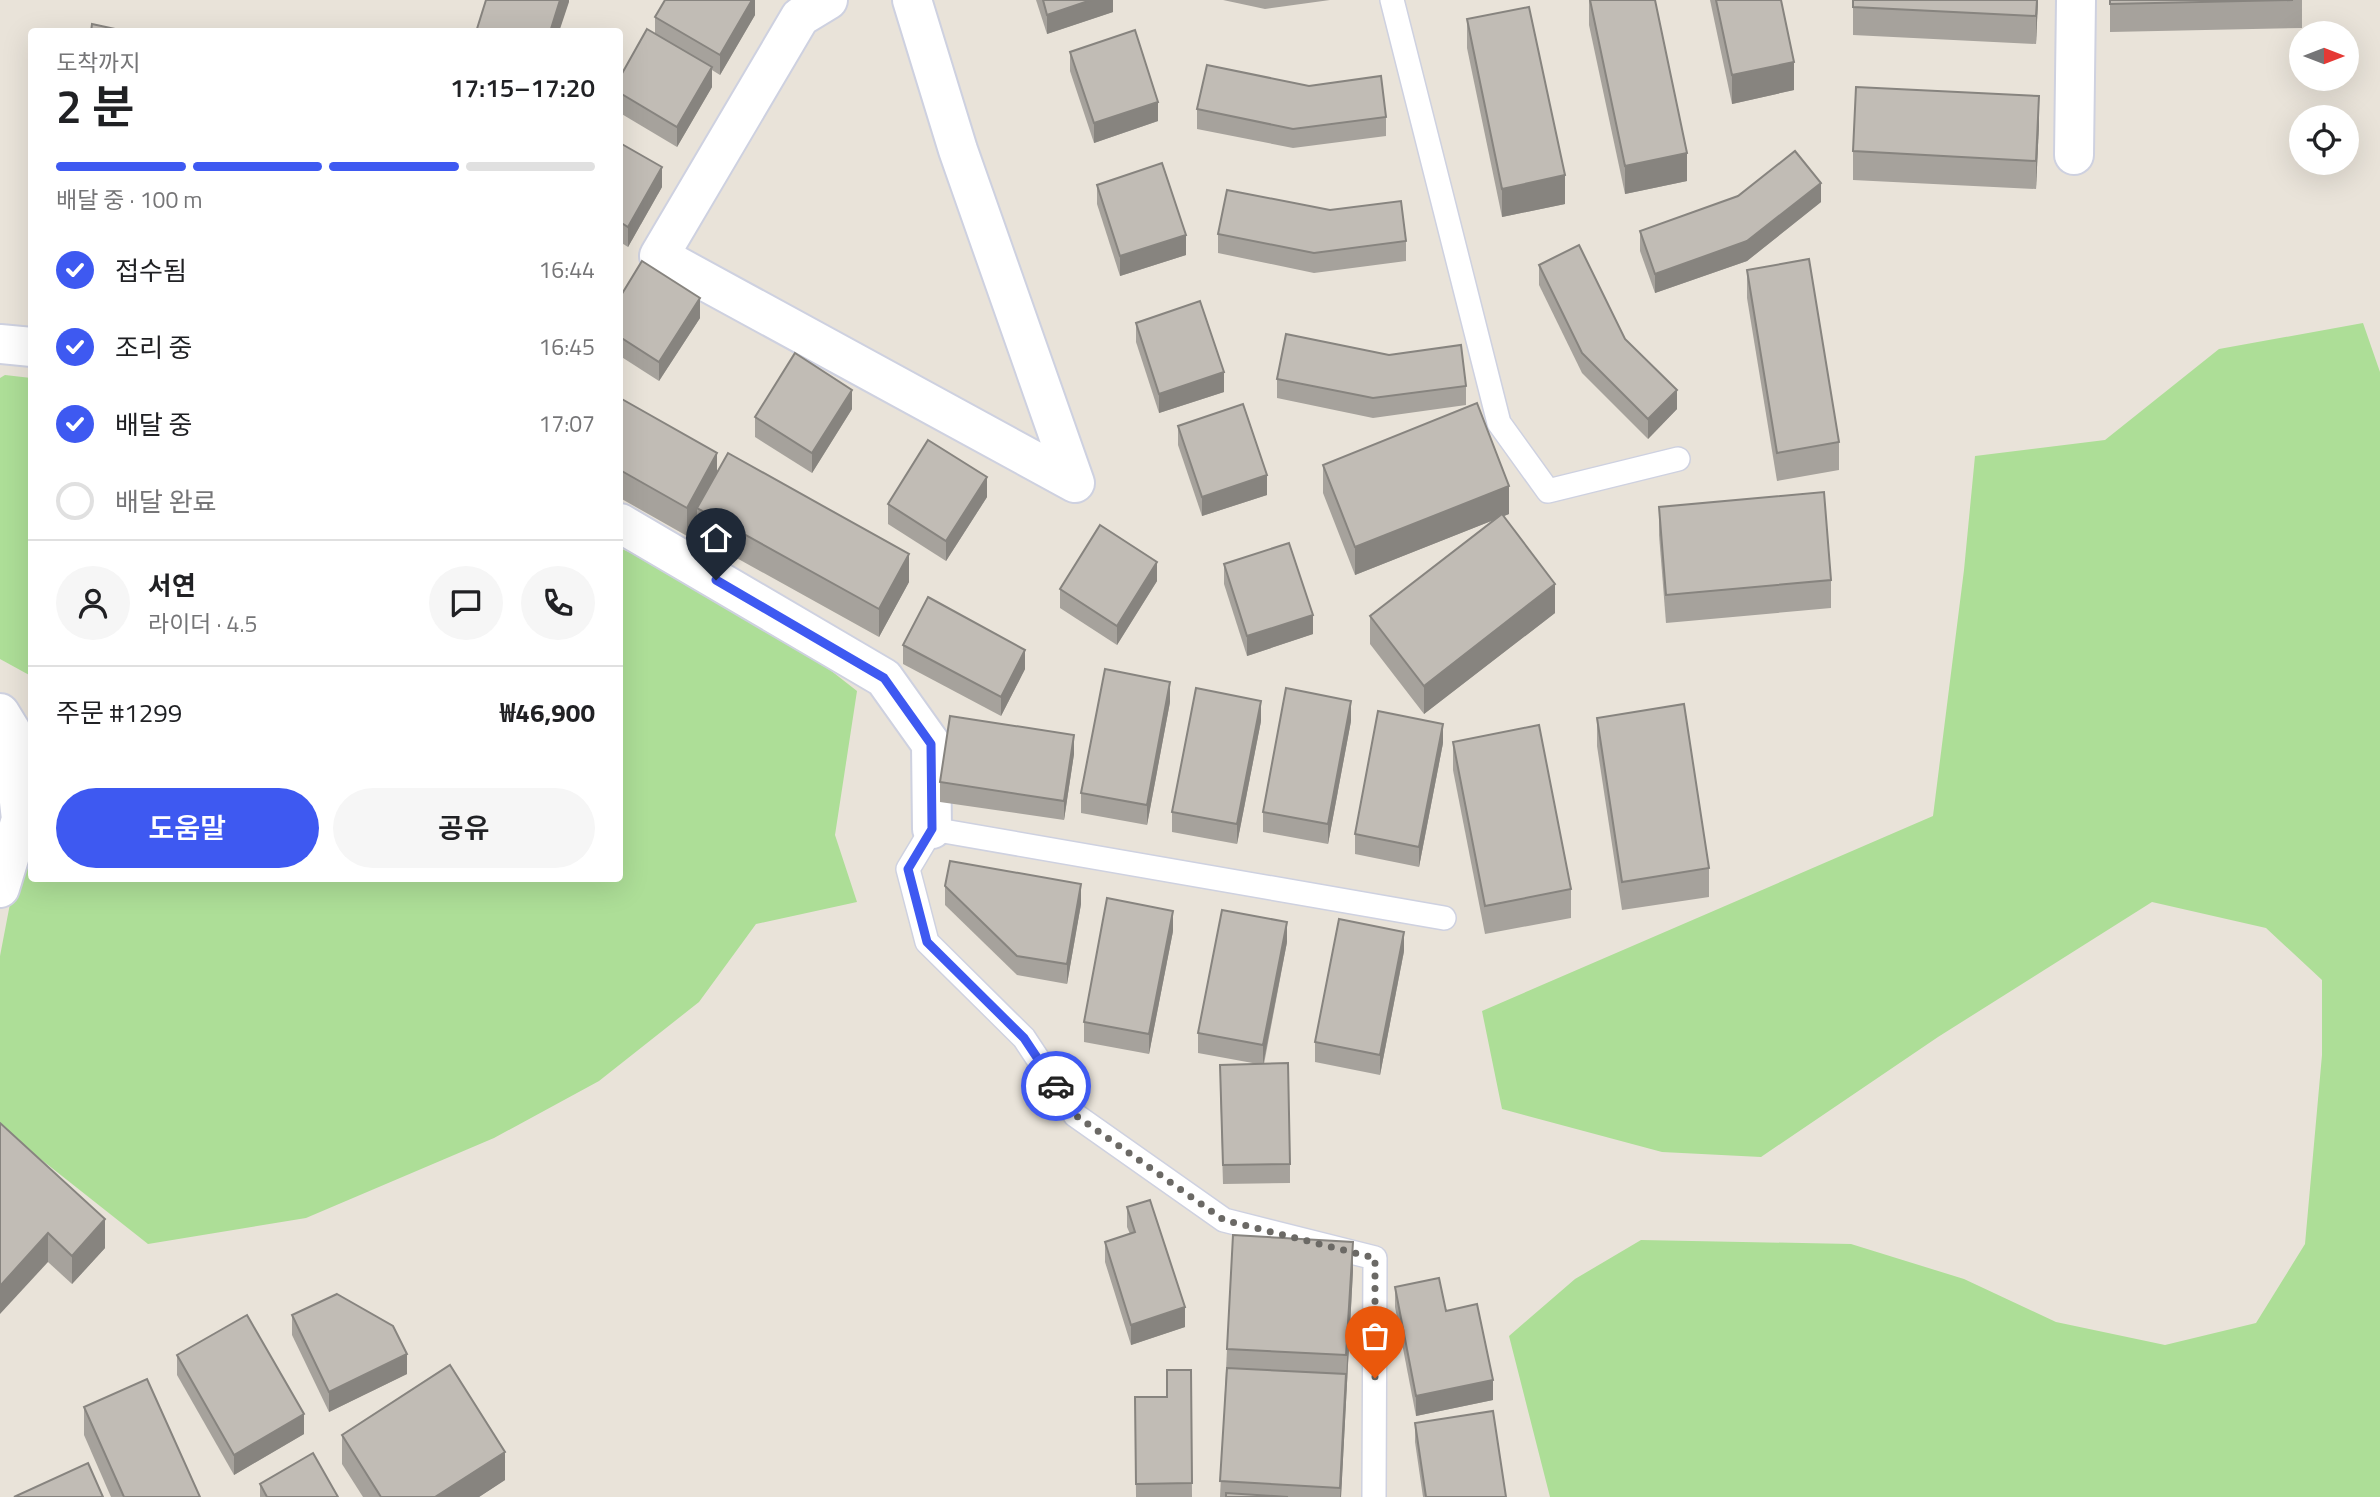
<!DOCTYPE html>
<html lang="ko">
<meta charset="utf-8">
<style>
body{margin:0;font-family:"Titillium Web","Noto Sans KR",sans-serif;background:#f6f6f6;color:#202124;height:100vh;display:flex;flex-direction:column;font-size:26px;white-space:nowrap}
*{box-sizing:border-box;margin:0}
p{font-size:23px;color:#757577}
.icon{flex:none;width:38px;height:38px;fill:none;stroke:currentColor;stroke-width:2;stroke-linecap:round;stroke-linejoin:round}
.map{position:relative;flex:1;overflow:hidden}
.side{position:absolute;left:28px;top:28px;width:595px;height:854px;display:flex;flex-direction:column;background:#fff;border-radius:7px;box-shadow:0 7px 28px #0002}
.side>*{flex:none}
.needle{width:46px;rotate:90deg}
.fabs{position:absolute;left:2289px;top:21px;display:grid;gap:14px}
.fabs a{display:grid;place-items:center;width:70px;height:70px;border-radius:50%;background:#fff;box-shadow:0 7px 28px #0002;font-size:35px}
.pin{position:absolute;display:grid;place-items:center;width:60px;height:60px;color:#fff;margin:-72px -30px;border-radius:50% 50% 50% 0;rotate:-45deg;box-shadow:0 0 7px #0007}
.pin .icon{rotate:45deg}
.courier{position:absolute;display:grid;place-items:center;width:70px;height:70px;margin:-35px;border:5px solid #3e59f1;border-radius:50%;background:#fff;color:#222;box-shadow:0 2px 9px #0007}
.summary em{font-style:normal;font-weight:600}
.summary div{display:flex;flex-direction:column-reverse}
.summary{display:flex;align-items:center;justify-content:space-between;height:119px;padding:0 28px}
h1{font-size:46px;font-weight:600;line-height:52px}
.bar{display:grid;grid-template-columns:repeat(4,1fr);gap:10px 7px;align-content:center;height:84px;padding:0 28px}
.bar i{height:9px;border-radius:5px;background:#e0e0e0}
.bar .selected{background:#3e59f1}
.bar p{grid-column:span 4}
.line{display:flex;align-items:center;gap:18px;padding:0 28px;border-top:2px solid #e0e0e0}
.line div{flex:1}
.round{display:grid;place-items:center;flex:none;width:74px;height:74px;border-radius:37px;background:#f6f6f6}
ol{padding:0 28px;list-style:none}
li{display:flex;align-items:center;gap:21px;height:77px}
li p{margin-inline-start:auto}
li .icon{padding:7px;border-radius:50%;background:#3e59f1;color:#fff;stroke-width:4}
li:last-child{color:#757577}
li i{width:38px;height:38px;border:4px solid #e0e0e0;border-radius:50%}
.primary-button{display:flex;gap:14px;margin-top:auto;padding:14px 28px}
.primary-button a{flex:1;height:80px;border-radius:42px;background:#3e59f1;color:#fff;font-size:28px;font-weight:600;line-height:80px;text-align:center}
.primary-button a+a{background:#f6f6f6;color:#202124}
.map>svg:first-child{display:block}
.green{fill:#adde97}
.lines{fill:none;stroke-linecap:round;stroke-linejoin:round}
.lane-casing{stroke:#ced1e0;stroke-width:26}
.street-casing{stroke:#ced1e0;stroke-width:42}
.lane{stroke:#fff;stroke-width:23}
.street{stroke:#fff;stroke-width:38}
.wall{fill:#a6a29c}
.shaded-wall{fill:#87847f}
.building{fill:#c1bcb5;stroke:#87847f;stroke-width:2}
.done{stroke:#6b6965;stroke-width:7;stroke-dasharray:0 12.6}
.route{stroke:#3e59f1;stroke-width:9}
</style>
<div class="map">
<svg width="2380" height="1497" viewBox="0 0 2380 1497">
<rect width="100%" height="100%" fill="#e9e3d9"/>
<g class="green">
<polygon points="2363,323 2380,372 2380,1497 1550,1497 1509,1336 1575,1279 1641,1240 1851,1244 1964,1279 2056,1322 2165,1345 2256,1323 2305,1244 2322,1055 2322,980 2266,928 2152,902 1938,1037 1761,1157 1662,1152 1502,1109 1482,1011 1933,816 1964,570 1975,456 2105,440 2219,349"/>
<polygon points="5,375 31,378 31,676 0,659 0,378"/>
<polygon points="620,548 756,612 857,691 835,835 857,902 756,924 699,1002 599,1081 494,1138 306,1218 148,1244 0,1127 0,956 18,862 31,818 32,878 620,878"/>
</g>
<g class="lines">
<g class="lane-casing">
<g id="lane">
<polyline points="1392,0 1499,423 1548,491 1678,459"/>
<polyline points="1374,1497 1375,1258 1224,1220 1075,1115 1024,1038 927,942 908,869 932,829 1444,918"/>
</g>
</g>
<g class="street-casing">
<g id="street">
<polyline points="828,0 800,17 659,256 1075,483 958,150 912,0"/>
<polyline points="2074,155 2076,0"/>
<polyline points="0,344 32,347"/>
<polyline points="620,523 884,678 931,744 932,829"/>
<polyline points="0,713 11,731 21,819 0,888"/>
</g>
</g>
<use href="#lane" class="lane"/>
<use href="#street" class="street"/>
</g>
<g class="wall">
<polygon points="755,0 755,15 720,75 712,70 712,87 677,147 620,113 620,77 655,34 655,17"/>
<polygon points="1036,0 1113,0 1113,12 1047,34"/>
<polygon points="1223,0 1330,0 1265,9"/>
<polygon points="1589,0 1655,0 1687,181 1625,194 1589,25"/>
<polygon points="1710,0 1781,0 1794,90 1732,104"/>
<polygon points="1853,0 2038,0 2036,44 1853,35"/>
<polygon points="2110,0 2302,0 2302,28 2110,32"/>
<polygon points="1467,19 1565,204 1502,217 1467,48"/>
<polygon points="1070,52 1158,121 1094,143 1070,71"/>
<polygon points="1197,109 1386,117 1386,136 1293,148 1197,129"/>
<polygon points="2039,124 2036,189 1853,180 1853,151"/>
<polygon points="620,143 662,187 628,247 620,242"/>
<polygon points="1097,185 1186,255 1120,276 1097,204"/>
<polygon points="1821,202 1747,261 1655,293 1640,251 1640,231"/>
<polygon points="1330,210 1406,241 1406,261 1314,273 1218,253 1218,234"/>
<polygon points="1539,265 1625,339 1677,409 1648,439 1582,373 1539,285"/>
<polygon points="1747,270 1839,442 1839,470 1777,481 1747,298"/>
<polygon points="620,297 700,318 659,381 620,356"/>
<polygon points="1136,323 1224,392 1159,413 1136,342"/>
<polygon points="1277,379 1466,386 1466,405 1373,418 1277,398"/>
<polygon points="620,398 717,472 909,582 879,637 697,536 697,518 687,536 620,498"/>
<polygon points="852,409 812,473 755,437 755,417"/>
<polygon points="1178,426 1267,495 1202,516 1178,445"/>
<polygon points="1323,465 1509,514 1504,516 1555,613 1424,714 1370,644 1370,616 1496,519 1355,575 1323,493"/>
<polygon points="987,497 946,561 888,524 888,504"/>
<polygon points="1659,507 1831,580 1831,608 1666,623 1659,535"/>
<polygon points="1224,564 1313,634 1247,656 1224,584"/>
<polygon points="1157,581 1117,645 1060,608 1060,589"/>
<polygon points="903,645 1025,669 1001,716 903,664"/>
<polygon points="1170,702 1147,825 1081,813 1081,793"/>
<polygon points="1597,718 1709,868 1709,897 1622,910 1597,746"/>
<polygon points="1261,721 1237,844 1172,832 1172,812"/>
<polygon points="1351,721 1328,844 1263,832 1263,812"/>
<polygon points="1453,742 1571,889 1571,918 1485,934 1453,770"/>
<polygon points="1443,743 1419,867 1355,854 1355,834"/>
<polygon points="1074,754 1064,820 940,802 940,782"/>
<polygon points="945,886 1081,904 1067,984 1017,975 945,905"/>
<polygon points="1173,931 1149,1054 1084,1042 1084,1022"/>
<polygon points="1287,942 1264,1064 1290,1164 1290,1183 1223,1184 1220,1084 1258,1064 1198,1053 1198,1033"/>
<polygon points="1404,951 1380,1075 1315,1062 1315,1042"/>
<polygon points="0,1123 105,1248 72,1284 48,1262"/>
<polygon points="1127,1207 1185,1327 1131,1345 1105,1262 1105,1242 1130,1234 1127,1227"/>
<polygon points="1353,1270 1341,1497 1220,1497 1227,1349"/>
<polygon points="1395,1287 1446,1311 1493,1400 1416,1416 1395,1307"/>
<polygon points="292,1315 407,1374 329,1412 292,1335"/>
<polygon points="177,1355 304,1434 234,1475 177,1375"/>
<polygon points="1191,1370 1192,1497 1136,1497 1135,1397 1167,1397"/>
<polygon points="84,1407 200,1497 111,1497 84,1435"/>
<polygon points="1415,1423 1506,1497 1423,1497 1415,1442"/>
<polygon points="342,1435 505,1480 479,1497 363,1497 342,1464"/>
<polygon points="260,1484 338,1497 260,1497"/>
</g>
<g class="shaded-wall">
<polygon points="560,0 569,0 569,2 559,32 550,32"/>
<polygon points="752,0 755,0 755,15 720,75 720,55"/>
<polygon points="1091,0 1113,0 1113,12 1047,34 1047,15"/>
<polygon points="2037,0 2038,0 2036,44 2036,16"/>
<polygon points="1794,62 1794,90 1732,104 1732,75"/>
<polygon points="712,67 712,87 677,147 677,127"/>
<polygon points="2039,96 2039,124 2036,189 2036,161"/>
<polygon points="1158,102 1158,121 1094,143 1094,123"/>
<polygon points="1687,153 1687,181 1625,194 1625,166"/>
<polygon points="662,167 662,187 628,247 628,227"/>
<polygon points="1565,175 1565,204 1502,217 1502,189"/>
<polygon points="1821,183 1821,202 1747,261 1655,293 1655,274"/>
<polygon points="1186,235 1186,255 1120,276 1120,256"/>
<polygon points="700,298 700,318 659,381 659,362"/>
<polygon points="1224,372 1224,392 1159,413 1159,394"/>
<polygon points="852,390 852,409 812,473 812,453"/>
<polygon points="1677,390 1677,409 1648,439 1648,419"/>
<polygon points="717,453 717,481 697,508 697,518 687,536 687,508"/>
<polygon points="1267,475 1267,495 1202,516 1202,497"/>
<polygon points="987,477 987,497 946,561 946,541"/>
<polygon points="1509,486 1509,514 1355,575 1355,547"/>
<polygon points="909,554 909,582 879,637 879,609"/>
<polygon points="1157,562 1157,581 1117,645 1117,626"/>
<polygon points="1555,584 1555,613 1424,714 1424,686"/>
<polygon points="1313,615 1313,634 1247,656 1247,636"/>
<polygon points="1025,650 1025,669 1001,716 1001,697"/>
<polygon points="1170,682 1170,702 1147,825 1147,805"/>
<polygon points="1261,701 1261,721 1237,844 1237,824"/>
<polygon points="1351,701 1351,721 1328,844 1328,824"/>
<polygon points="1443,724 1443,743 1419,867 1419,847"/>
<polygon points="1074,735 1074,754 1064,820 1064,801"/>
<polygon points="1081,884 1081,904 1067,984 1067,964"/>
<polygon points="1173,911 1173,931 1149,1054 1149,1034"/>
<polygon points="1287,922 1287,942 1263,1065 1263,1045"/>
<polygon points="1404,932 1404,951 1380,1075 1380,1055"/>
<polygon points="105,1219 105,1248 72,1284 72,1256"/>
<polygon points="48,1233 48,1262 0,1314 0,1286"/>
<polygon points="1353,1242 1353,1270 1346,1402 1341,1497 1340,1497"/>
<polygon points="1185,1307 1185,1327 1131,1345 1131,1325"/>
<polygon points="407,1354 407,1374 329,1412 329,1392"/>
<polygon points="1493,1380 1493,1400 1416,1416 1416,1396"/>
<polygon points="304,1414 304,1434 234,1475 234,1455"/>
<polygon points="505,1452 505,1480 479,1497 435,1497"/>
</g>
<g class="building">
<polygon points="486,0 560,0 550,32 476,32"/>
<polygon points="665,0 752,0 720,55 655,17"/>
<polygon points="1043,0 1091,0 1047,15"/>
<polygon points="1590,0 1655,0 1687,153 1625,166"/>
<polygon points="1716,0 1781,0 1794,62 1732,75"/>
<polygon points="1853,0 2037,0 2036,16 1853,7"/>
<polygon points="2110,0 2293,0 2110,4"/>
<polygon points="1529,7 1565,175 1502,189 1467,19"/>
<polygon points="92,24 129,32 91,32"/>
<polygon points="647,29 712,67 677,127 620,93 620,77"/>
<polygon points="1135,30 1158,102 1094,123 1070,52"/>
<polygon points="1207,65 1309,86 1381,76 1386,117 1293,129 1197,109"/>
<polygon points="1856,87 2039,96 2036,161 1853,151"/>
<polygon points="620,143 662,167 628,227 620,222"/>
<polygon points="1795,151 1821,183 1747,241 1655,274 1640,231 1738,196"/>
<polygon points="1162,163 1186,235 1120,256 1097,185"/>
<polygon points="1227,190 1330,210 1401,201 1406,241 1314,253 1218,234"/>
<polygon points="1579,245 1625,339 1677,390 1648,419 1582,353 1539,265"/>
<polygon points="1809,259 1839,442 1777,453 1747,270"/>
<polygon points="642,261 700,298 659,362 620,337 620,297"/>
<polygon points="1200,301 1224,372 1159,394 1136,323"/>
<polygon points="1286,334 1389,355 1461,345 1466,386 1373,398 1277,379"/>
<polygon points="795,353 852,390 812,453 755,417"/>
<polygon points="620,398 717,453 687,508 620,470"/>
<polygon points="1477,403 1509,486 1355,547 1323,465"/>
<polygon points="1243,404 1267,475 1202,497 1178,426"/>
<polygon points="928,440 987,477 946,541 888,504"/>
<polygon points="728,453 909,554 879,609 697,508"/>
<polygon points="1824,492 1831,580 1666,595 1659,507"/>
<polygon points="1502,514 1555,584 1424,686 1370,616"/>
<polygon points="1100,525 1157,562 1117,626 1060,589"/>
<polygon points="1289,543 1313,615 1247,636 1224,564"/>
<polygon points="928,597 1025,650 1001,697 903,645"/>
<polygon points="1105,669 1170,682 1147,805 1081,793"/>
<polygon points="1196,688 1261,701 1237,824 1172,812"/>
<polygon points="1286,688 1351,701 1328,824 1263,812"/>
<polygon points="1684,704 1709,868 1622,882 1597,718"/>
<polygon points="1378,711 1443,724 1419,847 1355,834"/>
<polygon points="950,716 1074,735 1064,801 940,782"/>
<polygon points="1539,725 1571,889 1485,906 1453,742"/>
<polygon points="950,861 1081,884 1067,964 1017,956 945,886"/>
<polygon points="1107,898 1173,911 1149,1034 1084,1022"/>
<polygon points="1222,910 1287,922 1263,1045 1198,1033"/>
<polygon points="1339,919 1404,932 1380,1055 1315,1042"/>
<polygon points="1288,1063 1290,1164 1223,1165 1220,1065"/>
<polygon points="0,1123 105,1219 72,1256 48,1233 0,1286"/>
<polygon points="1150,1200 1185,1307 1131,1325 1105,1242 1135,1232 1127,1207"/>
<polygon points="1233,1235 1353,1242 1346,1355 1227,1349"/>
<polygon points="1439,1278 1446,1311 1477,1304 1493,1380 1416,1396 1395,1287"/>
<polygon points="337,1294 393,1326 407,1354 329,1392 292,1315"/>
<polygon points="247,1315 304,1414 234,1455 177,1355"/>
<polygon points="450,1365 505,1452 435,1497 381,1497 342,1435"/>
<polygon points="1227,1368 1346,1374 1340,1488 1220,1481"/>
<polygon points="1167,1370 1191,1370 1192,1483 1136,1484 1135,1397 1167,1397"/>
<polygon points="147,1379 200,1497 124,1497 84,1407"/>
<polygon points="1493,1411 1506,1497 1426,1497 1415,1423"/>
<polygon points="313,1453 338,1497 267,1497 260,1484"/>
<polygon points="88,1463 103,1497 14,1497"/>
<polygon points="1226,1493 1288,1497 1226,1497"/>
</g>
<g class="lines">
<polyline class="done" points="1056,1086 1075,1115 1224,1220 1375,1258 1375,1378"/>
<polyline class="route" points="716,580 884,678 931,744 932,829 908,869 927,942 1024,1038 1056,1086"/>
</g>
</svg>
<div class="fabs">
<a><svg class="needle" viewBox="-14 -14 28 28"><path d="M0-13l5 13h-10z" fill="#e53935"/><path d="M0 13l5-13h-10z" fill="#757577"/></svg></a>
<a><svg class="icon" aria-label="locate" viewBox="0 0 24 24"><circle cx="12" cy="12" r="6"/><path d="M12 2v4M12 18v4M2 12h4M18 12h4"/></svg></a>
</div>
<div class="pin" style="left:1375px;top:1378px;background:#ea580c"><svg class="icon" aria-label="bag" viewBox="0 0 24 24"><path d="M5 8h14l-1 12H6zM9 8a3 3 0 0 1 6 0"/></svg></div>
<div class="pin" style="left:716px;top:580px;background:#1f2937"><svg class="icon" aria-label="home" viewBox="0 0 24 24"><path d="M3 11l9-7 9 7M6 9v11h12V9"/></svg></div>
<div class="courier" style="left:1056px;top:1086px"><svg class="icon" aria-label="car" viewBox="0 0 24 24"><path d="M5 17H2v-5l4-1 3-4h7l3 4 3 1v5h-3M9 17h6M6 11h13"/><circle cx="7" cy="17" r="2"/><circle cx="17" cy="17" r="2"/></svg></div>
<section class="side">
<div class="summary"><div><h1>2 분</h1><p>도착까지</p></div><em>17:15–17:20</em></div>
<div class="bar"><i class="selected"></i><i class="selected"></i><i class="selected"></i><i></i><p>배달 중 · 100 m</p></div>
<ol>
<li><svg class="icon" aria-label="check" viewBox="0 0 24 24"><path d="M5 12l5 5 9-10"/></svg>접수됨<p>16:44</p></li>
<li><svg class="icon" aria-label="check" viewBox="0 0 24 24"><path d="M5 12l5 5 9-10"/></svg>조리 중<p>16:45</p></li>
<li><svg class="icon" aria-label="check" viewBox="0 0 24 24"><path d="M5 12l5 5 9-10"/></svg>배달 중<p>17:07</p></li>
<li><i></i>배달 완료</li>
</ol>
<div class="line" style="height:126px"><a class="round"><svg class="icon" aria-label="person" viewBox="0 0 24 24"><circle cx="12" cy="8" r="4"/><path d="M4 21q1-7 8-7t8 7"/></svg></a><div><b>서연</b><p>라이더 · 4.5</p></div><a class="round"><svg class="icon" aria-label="chat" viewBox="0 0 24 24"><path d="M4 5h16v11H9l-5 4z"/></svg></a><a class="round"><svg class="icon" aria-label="phone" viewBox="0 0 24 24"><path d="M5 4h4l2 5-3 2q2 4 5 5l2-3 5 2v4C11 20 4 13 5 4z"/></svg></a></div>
<div class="line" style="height:91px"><div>주문 #1299</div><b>₩46,900</b></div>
<div class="primary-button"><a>도움말</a><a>공유</a></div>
</section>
</div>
